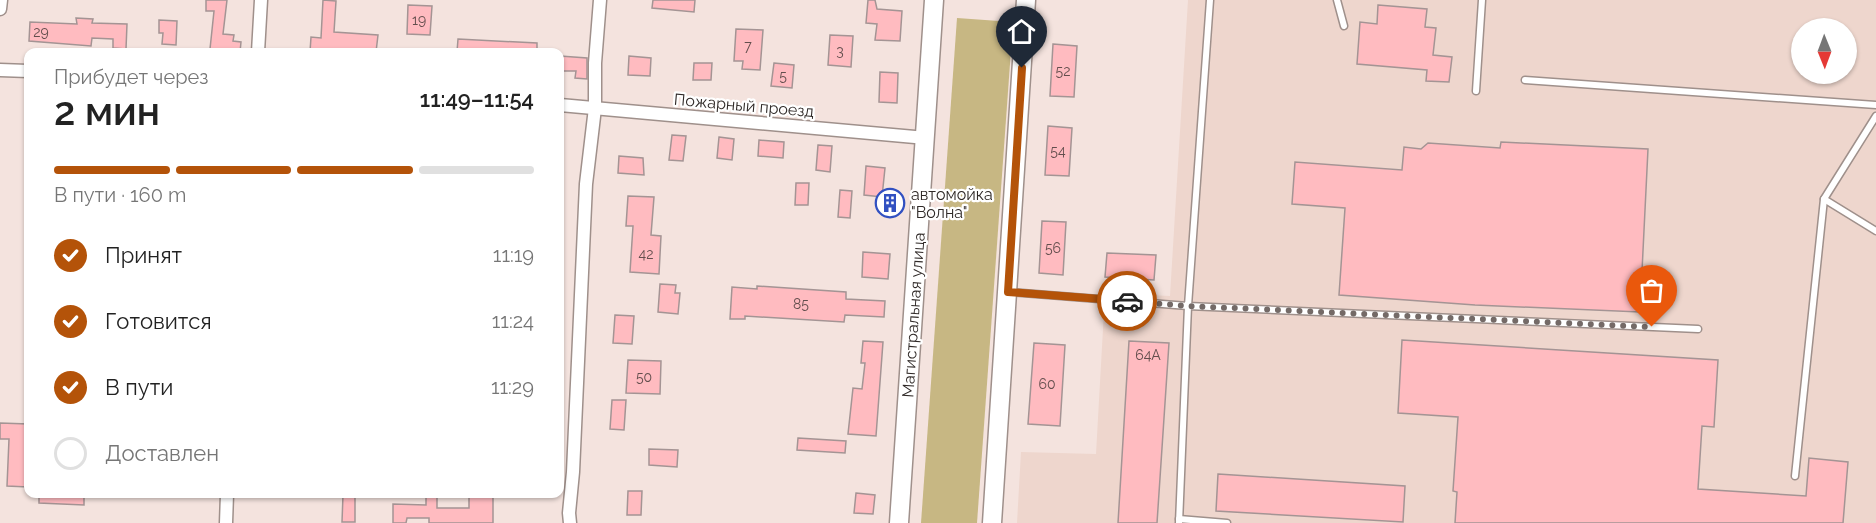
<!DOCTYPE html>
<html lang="ru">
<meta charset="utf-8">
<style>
body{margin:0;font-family:Raleway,sans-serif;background:#f6f6f6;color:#222;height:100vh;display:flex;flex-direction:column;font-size:22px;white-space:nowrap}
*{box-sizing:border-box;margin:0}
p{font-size:20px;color:#767676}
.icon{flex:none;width:33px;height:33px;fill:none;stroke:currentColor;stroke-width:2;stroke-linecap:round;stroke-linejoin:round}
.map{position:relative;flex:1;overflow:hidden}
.sheet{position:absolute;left:24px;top:48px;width:540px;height:450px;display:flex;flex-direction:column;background:#fff;border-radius:12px;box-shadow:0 2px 4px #0004}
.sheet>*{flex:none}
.needle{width:39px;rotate:179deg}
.buttons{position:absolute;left:1791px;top:18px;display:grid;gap:12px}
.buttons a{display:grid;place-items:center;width:66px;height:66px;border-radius:50%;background:#fff;box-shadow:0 2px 4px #0004;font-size:30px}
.pin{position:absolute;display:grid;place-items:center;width:51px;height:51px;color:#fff;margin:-62px -26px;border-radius:50% 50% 50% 0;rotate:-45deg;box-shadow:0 0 6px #0007}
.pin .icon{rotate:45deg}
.courier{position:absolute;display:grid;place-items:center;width:60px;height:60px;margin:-30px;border:4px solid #b45309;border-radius:50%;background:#fff;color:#222;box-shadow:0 2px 8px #0007}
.summary em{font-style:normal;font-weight:600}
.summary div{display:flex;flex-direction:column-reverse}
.summary{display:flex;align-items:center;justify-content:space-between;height:102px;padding:0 30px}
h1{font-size:39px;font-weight:600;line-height:45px}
.bar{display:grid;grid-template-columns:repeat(4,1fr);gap:9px 6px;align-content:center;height:72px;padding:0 30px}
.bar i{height:8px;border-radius:4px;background:#e0e0e0}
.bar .on{background:#b45309}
.bar p{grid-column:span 4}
ol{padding:0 30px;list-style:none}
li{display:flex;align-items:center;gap:18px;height:66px}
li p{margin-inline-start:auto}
li .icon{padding:6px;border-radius:50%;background:#b45309;color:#fff;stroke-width:4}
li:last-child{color:#767676}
li i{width:33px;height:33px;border:3px solid #e0e0e0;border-radius:50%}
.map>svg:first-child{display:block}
.built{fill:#eed6cd;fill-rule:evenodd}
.green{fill:#c7b783}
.building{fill:#ffbbc0;stroke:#a49494;stroke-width:1.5}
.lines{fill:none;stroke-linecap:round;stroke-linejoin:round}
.service-casing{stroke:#9f908b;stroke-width:9}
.minor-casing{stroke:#9f908b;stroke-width:15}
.primary-casing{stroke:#9f908b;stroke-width:21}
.service{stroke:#fff;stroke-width:6}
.minor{stroke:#fff;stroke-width:12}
.primary{stroke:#fff;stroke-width:18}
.done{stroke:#746a67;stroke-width:6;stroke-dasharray:0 10.8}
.route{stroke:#b45309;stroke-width:8}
.labels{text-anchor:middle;stroke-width:4.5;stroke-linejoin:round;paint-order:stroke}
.number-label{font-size:14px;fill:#634e4d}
.street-label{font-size:16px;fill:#2f2927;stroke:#fff}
.poi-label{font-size:16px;fill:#2f2927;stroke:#fff;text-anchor:start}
</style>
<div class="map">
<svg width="1876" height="523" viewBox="0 0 1876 523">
<rect width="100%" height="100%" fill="#f4e3de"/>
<path class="built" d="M1188,0H1876V523H1017L1021,452L1096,454L1105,293L1170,296ZM1802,28H1846V74H1802Z"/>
<polygon class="green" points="957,18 1013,22 977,523 921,523"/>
<g class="building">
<polygon points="206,0 227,0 223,34 234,35 233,41 241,42 240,52 224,52 225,50 210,49 214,11 206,11"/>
<polygon points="323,0 336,1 334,32 378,35 376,52 310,52 311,37 321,38"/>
<polygon points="653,0 695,0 694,12 652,8"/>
<polygon points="868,0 875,0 877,9 902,11 900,41 875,40 877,24 866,23"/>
<polygon points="408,5 432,6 430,35 407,34"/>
<polygon points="1378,5 1427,9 1425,27 1436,28 1433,55 1452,57 1449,82 1426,81 1427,70 1357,64 1360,22 1377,24"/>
<polygon points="76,18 93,19 92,23 127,24 126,49 113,48 113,39 92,38 91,46 29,41 30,22 77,24"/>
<polygon points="159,20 177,21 176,45 162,44 163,33 159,33"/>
<polygon points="736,29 763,30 760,70 742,69 743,61 734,61"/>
<polygon points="830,35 853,36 851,67 828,65"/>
<polygon points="458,39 537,43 537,52 457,52"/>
<polygon points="1053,44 1077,46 1074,97 1050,96"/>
<polygon points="560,56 587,58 587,79 575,78 576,71 560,71"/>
<polygon points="629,56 651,58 650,76 628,75"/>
<polygon points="694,63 712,63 711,80 693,80"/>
<polygon points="774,63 794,65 792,88 771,86"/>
<polygon points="880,72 898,73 897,103 879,102"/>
<polygon points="1048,126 1072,128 1069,176 1045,175"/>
<polygon points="672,135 686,136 683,161 669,160"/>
<polygon points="719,137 734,139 732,160 717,158"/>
<polygon points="759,140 784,142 783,158 758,156"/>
<polygon points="1501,142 1648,149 1640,312 1475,305 1339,295 1345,208 1292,204 1295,162 1402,170 1404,147 1421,149 1428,143 1500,148"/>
<polygon points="818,145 832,146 830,172 816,170"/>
<polygon points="619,156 643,158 644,175 618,173"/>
<polygon points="866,166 885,168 882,197 864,195"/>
<polygon points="796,183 809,183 808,205 795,205"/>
<polygon points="840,190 852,191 850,218 838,217"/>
<polygon points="883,192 898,193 897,215 882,214"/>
<polygon points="628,196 654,197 651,235 661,236 659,274 630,272 633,226 626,226"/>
<polygon points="1042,221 1066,222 1063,275 1039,273"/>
<polygon points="863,252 890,254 888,279 862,277"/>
<polygon points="1107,253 1156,255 1154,280 1105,277"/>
<polygon points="660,284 676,285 675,293 680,293 678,314 658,312"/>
<polygon points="757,286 846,292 846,299 885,301 884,317 845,315 844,322 745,316 745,319 730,319 732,287 757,289"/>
<polygon points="615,315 634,316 632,344 613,343"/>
<polygon points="1402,340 1718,360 1714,427 1702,426 1698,489 1806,496 1809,458 1848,462 1843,523 1455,523 1457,492 1453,491 1458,417 1398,413"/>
<polygon points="863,341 883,342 876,436 848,434 853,388 862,389 865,363 861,363"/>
<polygon points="1129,341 1169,343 1157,523 1118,523"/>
<polygon points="1034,343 1065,345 1060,426 1028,424"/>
<polygon points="628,360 661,361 660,394 626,393"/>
<polygon points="612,400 626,400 624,430 610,429"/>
<polygon points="0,423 28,424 28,487 7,486 9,439 0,439"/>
<polygon points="798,438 846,441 845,453 797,450"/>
<polygon points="649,449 678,450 677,467 649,465"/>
<polygon points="1218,474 1405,486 1403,522 1216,511"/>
<polygon points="628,491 642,491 641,515 627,515"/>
<polygon points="856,493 875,495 873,514 854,513"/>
<polygon points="39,494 84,494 84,505 39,503"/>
<polygon points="469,494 493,494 493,523 429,523 429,518 407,518 406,523 393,523 393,504 426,505 426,496 437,496 437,508 469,508"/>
<polygon points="343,495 355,496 355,522 342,522"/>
</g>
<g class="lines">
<g class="service-casing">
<g id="service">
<polyline points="1337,0 1344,26"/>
<polyline points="1525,80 1876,105"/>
<polyline points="1476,91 1482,0"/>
<polyline points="1824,199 1876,231"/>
<polyline points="1010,292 1188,306 1210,0"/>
<polyline points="1795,476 1824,199 1876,116"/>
<polyline points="1179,519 1227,523"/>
<polyline points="1179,523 1188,306 1698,329"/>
</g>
</g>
<g class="minor-casing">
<g id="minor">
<polyline points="0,9 1,0"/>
<polyline points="258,52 261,0"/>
<polyline points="0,70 28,71"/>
<polyline points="560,105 926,138"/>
<polyline points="226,523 227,494"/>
<polyline points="570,523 569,513 573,472 586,184 595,108 595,63 600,0"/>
</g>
</g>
<g class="primary-casing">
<g id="primary">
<polyline points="899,523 934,0"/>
<polyline points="992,523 1026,0"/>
</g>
</g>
<use href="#service" class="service"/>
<use href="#minor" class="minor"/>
<use href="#primary" class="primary"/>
</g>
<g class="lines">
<polyline class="done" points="1127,301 1188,306 1652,327"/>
<polyline class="route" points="1022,68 1008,292 1127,301"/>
</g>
<defs>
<g id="building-ring" transform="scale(1.5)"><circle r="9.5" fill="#fff" stroke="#3150c1" stroke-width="1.5"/><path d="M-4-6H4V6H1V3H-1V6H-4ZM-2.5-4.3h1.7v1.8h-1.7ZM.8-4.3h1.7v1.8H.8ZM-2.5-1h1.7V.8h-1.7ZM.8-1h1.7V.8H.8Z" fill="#3150c1"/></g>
</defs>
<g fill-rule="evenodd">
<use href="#building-ring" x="890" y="203"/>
</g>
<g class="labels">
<g class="number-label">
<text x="419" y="25">19</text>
<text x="41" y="37">29</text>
<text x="748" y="51">7</text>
<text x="840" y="56">3</text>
<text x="1063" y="76">52</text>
<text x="783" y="81">5</text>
<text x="1058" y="156">54</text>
<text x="1053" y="253">56</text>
<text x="646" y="259">42</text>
<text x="801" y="309">85</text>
<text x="1148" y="360">64А</text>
<text x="644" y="382">50</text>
<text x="1047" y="389">60</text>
</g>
<g class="street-label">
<text transform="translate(744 105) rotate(5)" y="6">Пожарный проезд</text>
<text transform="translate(913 315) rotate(-86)" y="6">Магистральная улица</text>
</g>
<g class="poi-label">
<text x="911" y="200">автомойка<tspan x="911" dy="18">"Волна"</tspan></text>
</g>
</g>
</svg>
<div class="buttons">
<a><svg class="needle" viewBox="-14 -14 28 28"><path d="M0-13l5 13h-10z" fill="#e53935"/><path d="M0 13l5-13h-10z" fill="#767676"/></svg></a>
</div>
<div class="pin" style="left:1652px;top:327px;background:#ea580c"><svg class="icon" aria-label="bag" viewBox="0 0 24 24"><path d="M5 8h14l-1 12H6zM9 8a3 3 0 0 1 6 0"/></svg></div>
<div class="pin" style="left:1022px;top:68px;background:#1f2937"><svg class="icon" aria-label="home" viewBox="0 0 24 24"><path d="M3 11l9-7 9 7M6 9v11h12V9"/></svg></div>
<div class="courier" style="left:1127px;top:301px"><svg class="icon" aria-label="car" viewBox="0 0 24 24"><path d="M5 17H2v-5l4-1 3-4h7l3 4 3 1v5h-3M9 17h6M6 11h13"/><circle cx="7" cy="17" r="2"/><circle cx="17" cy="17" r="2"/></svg></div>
<section class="sheet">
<div class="summary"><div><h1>2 мин</h1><p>Прибудет через</p></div><em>11:49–11:54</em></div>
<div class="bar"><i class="on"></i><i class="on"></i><i class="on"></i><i></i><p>В пути · 160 m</p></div>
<ol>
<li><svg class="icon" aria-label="check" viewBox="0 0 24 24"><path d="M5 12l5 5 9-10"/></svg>Принят<p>11:19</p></li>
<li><svg class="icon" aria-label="check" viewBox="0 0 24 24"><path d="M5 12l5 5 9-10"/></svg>Готовится<p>11:24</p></li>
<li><svg class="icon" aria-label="check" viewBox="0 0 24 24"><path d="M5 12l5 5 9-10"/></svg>В пути<p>11:29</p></li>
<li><i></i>Доставлен</li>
</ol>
</section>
</div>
